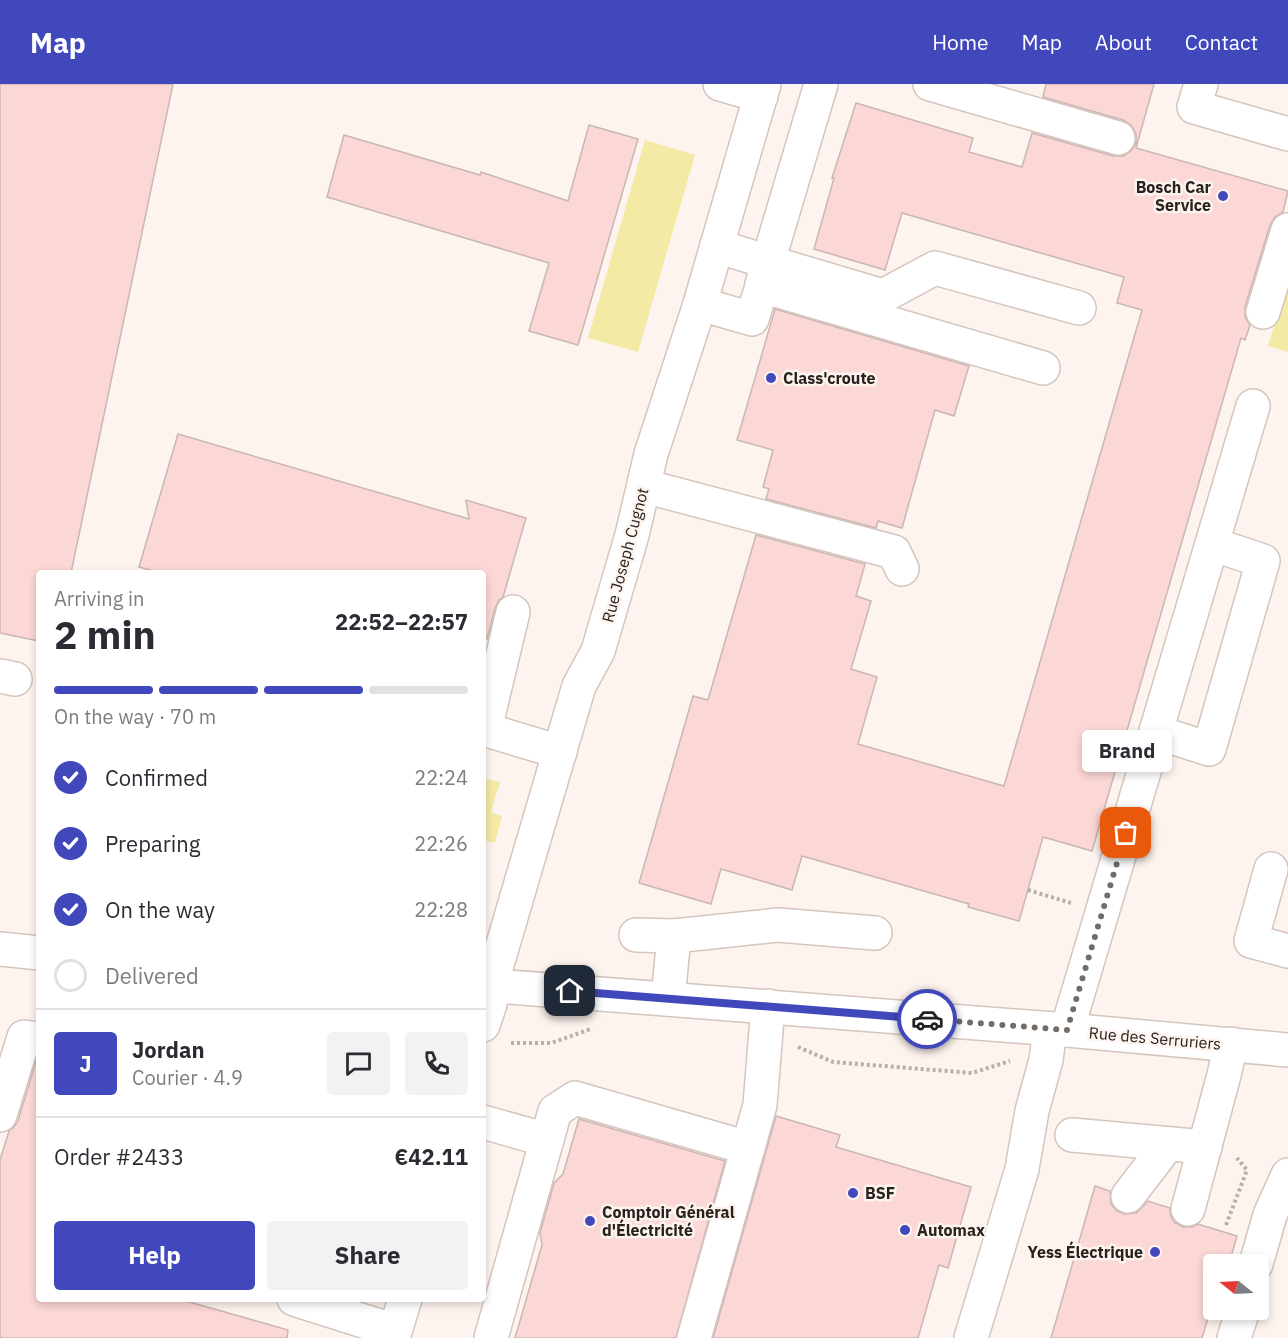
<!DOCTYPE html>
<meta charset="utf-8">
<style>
body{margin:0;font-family:"IBM Plex Sans",sans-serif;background:#f2f2f3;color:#2b2b33;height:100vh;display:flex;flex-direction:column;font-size:22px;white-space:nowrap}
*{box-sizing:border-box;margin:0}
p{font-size:20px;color:#7c7c81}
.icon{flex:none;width:33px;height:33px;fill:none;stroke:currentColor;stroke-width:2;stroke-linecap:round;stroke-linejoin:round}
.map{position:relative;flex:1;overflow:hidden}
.panel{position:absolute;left:36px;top:486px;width:450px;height:732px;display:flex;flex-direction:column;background:#fff;border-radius:6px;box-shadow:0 3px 9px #0003}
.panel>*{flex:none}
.needle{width:39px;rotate:288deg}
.tools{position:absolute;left:1203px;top:1170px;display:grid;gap:12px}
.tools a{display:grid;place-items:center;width:66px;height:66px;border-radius:6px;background:#fff;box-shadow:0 3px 9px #0003;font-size:30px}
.pin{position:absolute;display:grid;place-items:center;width:51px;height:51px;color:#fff;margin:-26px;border-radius:12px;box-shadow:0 3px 9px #0006}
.courier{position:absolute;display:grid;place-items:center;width:60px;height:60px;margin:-30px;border:4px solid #4048bc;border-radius:50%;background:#fff;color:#222;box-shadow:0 2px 8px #0007}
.bubble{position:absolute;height:42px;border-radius:6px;background:#fff;box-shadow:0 3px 9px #0003;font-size:20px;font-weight:700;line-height:42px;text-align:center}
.headline em{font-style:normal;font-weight:700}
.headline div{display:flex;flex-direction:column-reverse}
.headline{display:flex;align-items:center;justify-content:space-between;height:102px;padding:0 18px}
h1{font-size:39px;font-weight:700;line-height:45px}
.bar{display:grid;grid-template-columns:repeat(4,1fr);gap:9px 6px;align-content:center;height:72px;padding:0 18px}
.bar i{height:8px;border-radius:4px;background:#e1e1e2}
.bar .on{background:#4048bc}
.bar p{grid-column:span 4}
.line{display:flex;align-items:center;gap:15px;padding:0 18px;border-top:2px solid #e1e1e2}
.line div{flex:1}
.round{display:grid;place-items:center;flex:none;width:63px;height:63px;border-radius:6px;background:#f2f2f3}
ol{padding:0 18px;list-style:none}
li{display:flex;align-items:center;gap:18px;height:66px}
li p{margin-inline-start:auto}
li .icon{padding:6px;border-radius:50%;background:#4048bc;color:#fff;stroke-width:4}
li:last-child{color:#7c7c81}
li i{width:33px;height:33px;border:3px solid #e1e1e2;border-radius:50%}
.button{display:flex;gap:12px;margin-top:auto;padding:12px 18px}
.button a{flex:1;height:69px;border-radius:6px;background:#4048bc;color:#fff;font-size:24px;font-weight:700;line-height:69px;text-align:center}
.button a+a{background:#f2f2f3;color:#2b2b33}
header{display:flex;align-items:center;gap:36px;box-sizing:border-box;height:84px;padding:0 30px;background:#4048bc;color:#fff}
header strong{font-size:28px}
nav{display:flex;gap:33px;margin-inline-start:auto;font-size:21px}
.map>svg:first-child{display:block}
.green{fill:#f3eaa5}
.building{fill:#fbd7d5;stroke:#c9b6b5;stroke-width:1.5}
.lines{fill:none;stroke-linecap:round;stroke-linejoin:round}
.minor-casing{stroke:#d5c5bd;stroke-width:36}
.path{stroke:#b8afaa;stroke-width:4;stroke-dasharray:3 3;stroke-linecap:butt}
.minor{stroke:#fff;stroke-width:33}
.done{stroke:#736c67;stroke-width:6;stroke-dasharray:0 10.8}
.route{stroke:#4048bc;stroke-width:8}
.poi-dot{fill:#4048bc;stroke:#fef4ef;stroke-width:2}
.labels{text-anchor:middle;stroke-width:5;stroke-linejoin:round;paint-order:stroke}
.poi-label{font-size:16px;font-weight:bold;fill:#28221e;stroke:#fef4ef;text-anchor:start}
.street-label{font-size:16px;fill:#28221e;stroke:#fef4ef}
</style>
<header>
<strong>Map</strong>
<nav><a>Home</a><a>Map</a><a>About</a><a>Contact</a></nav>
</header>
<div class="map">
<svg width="1288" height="1254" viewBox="0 0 1288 1254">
<rect width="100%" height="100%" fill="#fef4ef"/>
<g class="green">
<polygon points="645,56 695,71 638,268 588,254"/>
<polygon points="1288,197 1288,268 1268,262"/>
<polygon points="483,694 500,698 491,728 502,732 495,759 483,756"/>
</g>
<g class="building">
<polygon points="0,0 173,0 71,489 39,489 39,557 0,549"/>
<polygon points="1046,0 1154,0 1136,64 1288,107 1283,128 1275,133 1270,141 1245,223 1245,233 1250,241 1245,256 1241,254 1092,767 1043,753 1019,837 968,823 969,820 802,772 792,806 721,785 711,820 639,799 693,612 708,616 756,451 865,480 856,512 871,517 851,585 877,593 858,660 1004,702 1142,226 1117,219 1124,193 902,129 885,186 814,165 834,94 832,94 856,19 973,54 969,68 1022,83 1032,49 1113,72 1123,72 1131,67 1136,59 1136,50 1131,41 1123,36 1043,13"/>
<polygon points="589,41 638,55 578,261 529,247 549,179 327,113 344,51 480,91 481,88 568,117"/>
<polygon points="775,225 969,282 954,332 935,326 902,444 878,437 876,444 766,415 769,405 763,403 773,366 737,356"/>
<polygon points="178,350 469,435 466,416 526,434 503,513 499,516 495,524 487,555 483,555 483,489 160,489 139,483"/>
<polygon points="39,973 39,1215 179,1215 288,1246 287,1254 0,1254 0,1076 9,1047 13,1044 18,1037 37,974"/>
<polygon points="776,1032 840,1051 836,1063 971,1103 948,1184 939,1181 918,1254 713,1254"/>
<polygon points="579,1035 725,1077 676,1254 515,1254 542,1161 540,1149 554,1099 563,1090"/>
<polygon points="1095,1102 1110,1107 1111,1120 1117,1127 1125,1130 1136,1129 1148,1117 1170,1124 1170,1130 1174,1138 1183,1143 1192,1143 1198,1140 1237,1152 1229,1180 1214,1180 1214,1214 1202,1254 1051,1254"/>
</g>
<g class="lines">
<g class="minor-casing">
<g id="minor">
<polyline points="720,0 761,12"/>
<polyline points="821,0 768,178 883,212 935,184 1079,224"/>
<polyline points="930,0 1118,54"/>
<polyline points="1201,0 1194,23 1288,50"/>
<polyline points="717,162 768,178 762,200"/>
<polyline points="700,220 752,235 762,202 1043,284"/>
<polyline points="1263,228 1288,146"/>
<polyline points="644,402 894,468 902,485"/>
<polyline points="0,592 15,595"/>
<polyline points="483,645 560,668"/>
<polyline points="485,645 513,528"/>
<polyline points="1156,648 1209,665 1263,477 1212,460"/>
<polyline points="1271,785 1251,857 1288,867"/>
<polyline points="636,851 674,852 778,841 875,849"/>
<polyline points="0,865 39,869"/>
<polyline points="483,901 1067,946 1288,966"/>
<polyline points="668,915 674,852"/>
<polyline points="483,941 490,920 496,884 579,602 598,567 632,451 651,370 700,220 764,0"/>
<polyline points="1067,946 1253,322"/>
<polyline points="0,1031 24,953 39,955"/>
<polyline points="483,1038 547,1056"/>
<polyline points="1072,1051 1205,1063"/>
<polyline points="1128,1112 1168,1060"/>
<polyline points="1188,1125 1224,991 1231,960"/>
<polyline points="1256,1180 1270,1131 1288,1091"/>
<polyline points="294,1215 395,1247"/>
<polyline points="393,1254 405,1215"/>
<polyline points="491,1254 555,1027 575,1014 748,1064"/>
<polyline points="694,1254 760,1021 768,922"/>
<polyline points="971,1254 1022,1085 1032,1027 1046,976 1050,945"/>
<polyline points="1234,1254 1243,1226"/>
</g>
</g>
<g class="path">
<polyline points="1028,806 1071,819"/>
<polyline points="511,959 551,959 591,945"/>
<polyline points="798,963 833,978 972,989 1010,977"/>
<polyline points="1226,1141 1247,1086 1237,1074"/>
</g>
<use href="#minor" class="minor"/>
</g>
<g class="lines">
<polyline class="done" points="927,935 1067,946 1126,749"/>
<polyline class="route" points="570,907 927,935"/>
</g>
<g class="poi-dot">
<circle cx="1223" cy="112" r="6"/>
<circle cx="771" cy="294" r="6"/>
<circle cx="853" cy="1109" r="6"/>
<circle cx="590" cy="1137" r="6"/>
<circle cx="905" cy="1146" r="6"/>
<circle cx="1155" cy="1168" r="6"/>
</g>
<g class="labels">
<g class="poi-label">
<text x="1211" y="109" text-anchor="end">Bosch Car<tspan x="1211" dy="18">Service</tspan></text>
<text x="783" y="300">Class'croute</text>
<text x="865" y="1115">BSF</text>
<text x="602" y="1134">Comptoir Général<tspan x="602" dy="18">d'Électricité</tspan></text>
<text x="917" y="1152">Automax</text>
<text x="1143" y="1174" text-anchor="end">Yess Électrique</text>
</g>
<g class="street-label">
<text transform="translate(625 471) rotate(-75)" y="6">Rue Joseph Cugnot</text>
<text transform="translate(1155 954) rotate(5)" y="6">Rue des Serruriers</text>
</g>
</g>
</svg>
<div class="tools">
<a><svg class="needle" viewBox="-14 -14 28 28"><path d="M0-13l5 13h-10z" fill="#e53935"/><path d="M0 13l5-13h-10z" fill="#7c7c81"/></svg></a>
</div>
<div class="pin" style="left:1126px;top:749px;background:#ea580c"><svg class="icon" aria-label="bag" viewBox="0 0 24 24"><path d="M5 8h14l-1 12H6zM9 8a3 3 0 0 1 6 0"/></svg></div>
<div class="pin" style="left:570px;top:907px;background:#1f2937"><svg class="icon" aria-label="home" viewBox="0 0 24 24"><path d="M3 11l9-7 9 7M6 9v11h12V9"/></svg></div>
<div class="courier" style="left:927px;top:935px"><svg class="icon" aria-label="car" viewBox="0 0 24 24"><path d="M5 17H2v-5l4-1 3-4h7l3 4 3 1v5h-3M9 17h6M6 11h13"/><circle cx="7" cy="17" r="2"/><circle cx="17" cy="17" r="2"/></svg></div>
<div class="bubble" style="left:1082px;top:646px;width:90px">Brand</div>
<section class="panel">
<div class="headline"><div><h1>2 min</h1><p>Arriving in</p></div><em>22:52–22:57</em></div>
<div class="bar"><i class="on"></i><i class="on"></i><i class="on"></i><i></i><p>On the way · 70 m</p></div>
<ol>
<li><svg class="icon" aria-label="check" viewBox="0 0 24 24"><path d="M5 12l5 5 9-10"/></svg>Confirmed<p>22:24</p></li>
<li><svg class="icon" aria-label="check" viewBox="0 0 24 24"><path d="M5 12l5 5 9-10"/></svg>Preparing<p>22:26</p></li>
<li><svg class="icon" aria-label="check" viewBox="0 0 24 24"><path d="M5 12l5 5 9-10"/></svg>On the way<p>22:28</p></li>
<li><i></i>Delivered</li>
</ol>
<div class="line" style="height:108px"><b class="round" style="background:#4048bc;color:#fff">J</b><div><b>Jordan</b><p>Courier · 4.9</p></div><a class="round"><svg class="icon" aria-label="chat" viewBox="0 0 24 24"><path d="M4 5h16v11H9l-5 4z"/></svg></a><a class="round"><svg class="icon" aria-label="phone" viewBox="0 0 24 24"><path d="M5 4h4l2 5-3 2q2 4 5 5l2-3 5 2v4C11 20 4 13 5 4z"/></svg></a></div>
<div class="line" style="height:78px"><div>Order #2433</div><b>€42.11</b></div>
<div class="button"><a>Help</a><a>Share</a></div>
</section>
</div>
